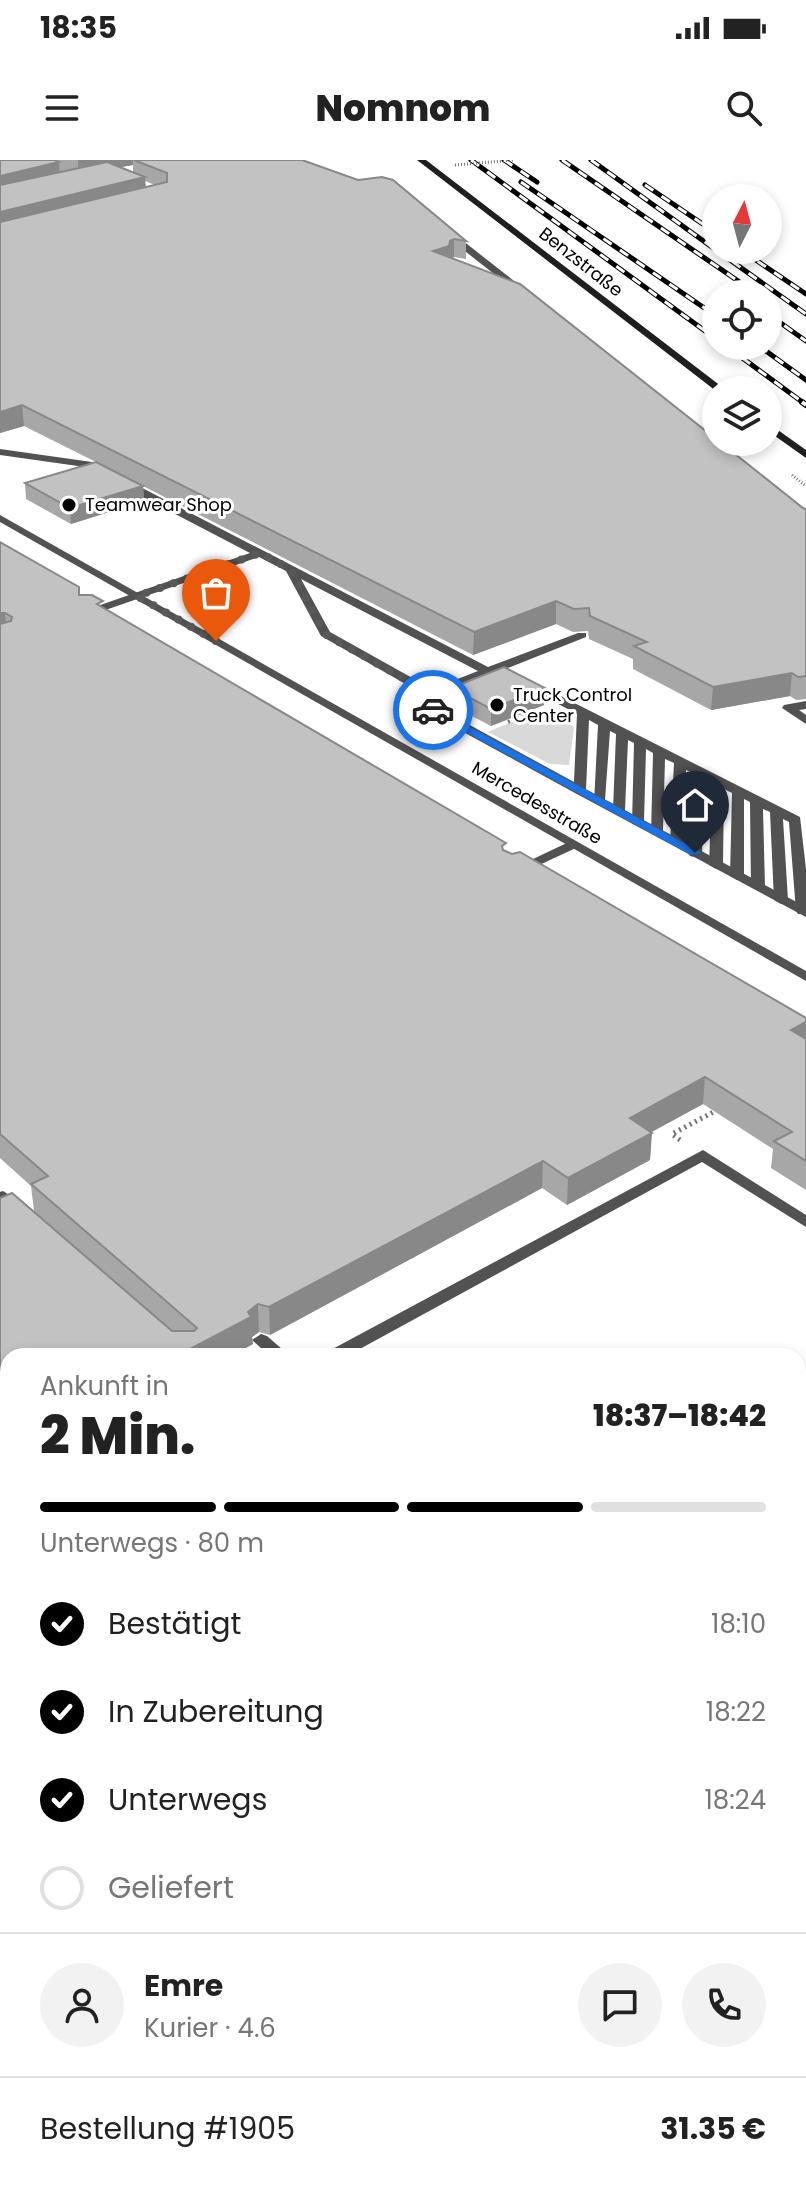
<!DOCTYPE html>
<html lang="de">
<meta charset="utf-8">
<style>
body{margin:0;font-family:Poppins,sans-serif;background:#f2f2f2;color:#222;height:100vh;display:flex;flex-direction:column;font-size:30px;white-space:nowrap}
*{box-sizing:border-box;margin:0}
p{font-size:26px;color:#767676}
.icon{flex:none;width:44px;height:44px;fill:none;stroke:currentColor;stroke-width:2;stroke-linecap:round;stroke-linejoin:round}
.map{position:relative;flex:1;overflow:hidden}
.sheet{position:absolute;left:0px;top:1188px;width:806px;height:850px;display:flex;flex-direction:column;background:#fff;border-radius:24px 24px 0 0;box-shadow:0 4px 12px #0003}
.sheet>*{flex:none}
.needle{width:52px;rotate:6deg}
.buttons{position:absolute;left:702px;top:24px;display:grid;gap:16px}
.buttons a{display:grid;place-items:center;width:80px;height:80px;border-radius:50%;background:#fff;box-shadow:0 4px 12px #0003;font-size:40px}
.pin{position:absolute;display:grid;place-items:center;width:68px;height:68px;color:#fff;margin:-82px -34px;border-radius:50% 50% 50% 0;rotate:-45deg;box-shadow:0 0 8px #0007}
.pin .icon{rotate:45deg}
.courier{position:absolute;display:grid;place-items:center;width:80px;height:80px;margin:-40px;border:6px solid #1a73e8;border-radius:50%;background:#fff;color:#222;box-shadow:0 2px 10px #0007}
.head em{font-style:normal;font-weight:800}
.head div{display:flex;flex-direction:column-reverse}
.head{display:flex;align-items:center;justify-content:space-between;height:136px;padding:0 40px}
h1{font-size:52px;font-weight:800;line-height:60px}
.bar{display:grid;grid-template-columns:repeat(4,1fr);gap:12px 8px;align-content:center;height:96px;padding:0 40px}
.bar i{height:10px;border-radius:6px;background:#e0e0e0}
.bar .on{background:#000}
.bar p{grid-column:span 4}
.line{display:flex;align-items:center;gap:20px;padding:0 40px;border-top:2px solid #e0e0e0}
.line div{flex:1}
.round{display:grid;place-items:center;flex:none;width:84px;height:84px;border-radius:42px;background:#f2f2f2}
ol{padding:0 40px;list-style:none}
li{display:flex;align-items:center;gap:24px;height:88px}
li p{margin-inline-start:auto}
li .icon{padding:8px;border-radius:50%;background:#000;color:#fff;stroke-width:4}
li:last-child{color:#767676}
li i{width:44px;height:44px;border:4px solid #e0e0e0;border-radius:50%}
.status{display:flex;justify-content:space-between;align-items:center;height:56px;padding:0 40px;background:#fff;direction:ltr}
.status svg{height:22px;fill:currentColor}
header{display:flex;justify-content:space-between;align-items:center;height:104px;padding:0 40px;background:#fff;font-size:36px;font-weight:800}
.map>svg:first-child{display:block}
.green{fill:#d9d9d9}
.water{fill:#a0a0a0}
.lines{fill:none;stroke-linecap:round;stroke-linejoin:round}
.path-far3{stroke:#747474;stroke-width:3;stroke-dasharray:1 2;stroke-linecap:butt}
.path-far2{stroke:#747474;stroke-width:4;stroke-dasharray:2 3;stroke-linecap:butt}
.path-far1{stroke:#747474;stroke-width:5;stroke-dasharray:2 4;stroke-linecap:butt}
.path{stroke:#747474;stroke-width:7;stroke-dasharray:3 5;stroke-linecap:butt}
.service{fill:#525252;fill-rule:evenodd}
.minor{fill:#525252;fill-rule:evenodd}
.secondary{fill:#1f1f1f;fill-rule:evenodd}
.rail-far1-casing{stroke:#000;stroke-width:5}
.rail-casing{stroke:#000;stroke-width:6}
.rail-far1{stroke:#fff;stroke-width:3;stroke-dasharray:10;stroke-linecap:butt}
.rail{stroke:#fff;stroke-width:4;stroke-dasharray:12;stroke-linecap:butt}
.path-bridge{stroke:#747474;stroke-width:3;stroke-dasharray:1 2;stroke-linecap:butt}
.wall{fill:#a7a7a7;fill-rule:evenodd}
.shaded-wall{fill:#888}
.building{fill:#c2c2c2;stroke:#888;stroke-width:2}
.route{fill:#1a73e8}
.done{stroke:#595959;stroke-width:8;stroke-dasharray:0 14.4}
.poi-dot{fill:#000;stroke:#fff;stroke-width:3}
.labels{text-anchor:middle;stroke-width:6;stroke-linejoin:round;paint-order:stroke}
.far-street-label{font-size:18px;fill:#000;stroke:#fff}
.far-poi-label{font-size:18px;fill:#000;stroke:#fff;text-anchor:start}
</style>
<div class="status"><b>18:35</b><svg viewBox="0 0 49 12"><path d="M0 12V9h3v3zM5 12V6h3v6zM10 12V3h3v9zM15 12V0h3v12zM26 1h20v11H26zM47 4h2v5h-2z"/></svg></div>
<header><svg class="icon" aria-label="menu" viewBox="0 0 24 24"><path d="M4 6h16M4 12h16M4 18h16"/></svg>Nomnom<svg class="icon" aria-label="search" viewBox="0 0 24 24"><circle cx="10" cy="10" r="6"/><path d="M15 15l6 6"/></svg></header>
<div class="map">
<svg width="806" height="2037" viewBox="0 0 806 2037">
<rect width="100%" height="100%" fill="#fff"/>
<g class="green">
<polygon points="537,551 544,551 574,567 569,605 550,604 488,572"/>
<polygon points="0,1725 8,1729 8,1991 0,1981"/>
<polygon points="41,2030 290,2030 281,2037 47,2037"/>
</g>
<g class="water">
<polygon points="0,1392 8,1395 8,1630 0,1626"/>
<polygon points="798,1938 806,1945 806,2037 673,2037 666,2030 798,2030"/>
</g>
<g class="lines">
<polyline class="path-far3" points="792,315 806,326"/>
<polyline class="path-far2" points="508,562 532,552"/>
<g class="path-far1">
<polyline points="680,980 672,974 721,948"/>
<polyline points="0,1353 8,1357"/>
</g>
<polyline class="path" points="798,1585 806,1587"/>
<g class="service">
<polygon points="447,73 453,73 523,128 523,132 517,132 447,77"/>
<path d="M0,289L92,302L488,507L578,473H586V477L437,536L435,546L574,622L577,554L519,523L525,519L529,520L800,657L806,709V754H798L796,751L789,662L783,659L788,740L781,744L774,740L770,652L763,649L765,727L758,731L751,727L750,642L744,639V716L737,720L730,716L732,633L724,629L723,705L716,709L709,705L712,623L705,619L702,693L695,697L690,696L688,693L693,613L686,610L684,683L677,687L670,683L674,603L665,599L663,671L656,675L651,674L653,593L646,589L644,661L637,665L632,664L634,583L628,580L625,650L619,654L613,650L616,574L610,571L605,640L599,644L594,643L598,565L589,560L586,630L580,634L575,633L425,551V535L321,476L286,411L259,397L91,455H83V451L250,393L85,307L0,295ZM301,419L478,511L432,529L330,472Z"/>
<polygon points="573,680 580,684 578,687 522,713 517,714 510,710"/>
<polygon points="703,990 806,1055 806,1067 702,1002 347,1196 324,1196 327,1192"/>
<polygon points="3,1031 11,1036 0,1043 0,1032"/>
<polygon points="261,1174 267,1176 290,1196 270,1196 252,1180"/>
<polygon points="806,1242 806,1257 798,1260 798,1245"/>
<polygon points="0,1280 8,1283 8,1300 0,1297"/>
<polygon points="0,1690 8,1693 8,1712 0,1709"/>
<polygon points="798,1708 806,1711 806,1729 798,1726"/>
<polygon points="504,2030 532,2030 535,2037 507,2037"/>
</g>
<g class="minor">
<polygon points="0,355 806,811 806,821 0,362"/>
<polygon points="806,541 806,549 799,550 806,555 806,564 782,548 784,545"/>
<polygon points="580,626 806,747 806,757 575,633 574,630"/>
</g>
<g class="secondary">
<polygon points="417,0 426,0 726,230 716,231"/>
<polygon points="768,263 806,290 806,298 768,271"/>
</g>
<g class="rail-far1-casing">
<g id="rail-far1">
<polyline points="471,0 716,179"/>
<polyline points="504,0 537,22"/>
<polyline points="562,0 757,134"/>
<polyline points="591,0 716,90"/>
<polyline points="521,22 716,156"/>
<polyline points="645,25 716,73"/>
<polyline points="716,90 806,154"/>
<polyline points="741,90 806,134"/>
<polyline points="768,154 806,181"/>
<polyline points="726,186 805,244"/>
<polyline points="759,186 806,220"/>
</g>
</g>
<g class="rail-casing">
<polyline id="rail" points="802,242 806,245"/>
</g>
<use href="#rail-far1" class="rail-far1"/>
<use href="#rail" class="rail"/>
<polyline class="path-bridge" points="455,5 513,0"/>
</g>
<g class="wall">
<path d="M0,0H302L466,81V99L454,97L452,98L803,348L806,349V539L796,540L790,536L711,550L633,509V499L589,479L588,471L573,472L556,464L473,495L143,326L144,341L71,364L26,339L25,323L96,302L24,266L0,273ZM133,5V12L120,7ZM145,21L155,25L146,27Z"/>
<polygon points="0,382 79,435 104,448 505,691 806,858 806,1030 771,1008 773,989 703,944 651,972 650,1000 567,1045 542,1028 270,1175 259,1172 252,1177 253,1184 231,1196 8,1196 8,1261 0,1254 0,1038 105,1113 34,1051 31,1026 0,998"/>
<polygon points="451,528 545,528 544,545 491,566 451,545"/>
</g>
<g class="shaded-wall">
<polygon points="78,0 133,0 133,5 79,15"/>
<polygon points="59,2 60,19 0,34 0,16"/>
<polygon points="145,17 146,34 0,71 0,52"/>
<polygon points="454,79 454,97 450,99 433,91"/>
<polygon points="22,245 24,266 0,273 0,252"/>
<polygon points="143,326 144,341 71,364 70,348"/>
<polygon points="556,441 556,464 473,495 474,472"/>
<polygon points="0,453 5,453 7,475 0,476"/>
<polygon points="792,513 790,536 711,550 713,527"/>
<polygon points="545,528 544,545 491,566 491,549"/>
<polygon points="806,862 806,886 791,870"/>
<polygon points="705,917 703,944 628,985 630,958"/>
<polygon points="652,973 650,1000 567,1045 568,1018"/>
<polygon points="543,1001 542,1028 270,1175 269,1147"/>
<polygon points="258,1144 259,1172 252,1177 253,1184 231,1196 177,1196 248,1152"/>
<polygon points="518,2030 520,2030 520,2037 509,2037"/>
</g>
<g class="building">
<polygon points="0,0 54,0 59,2 0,16"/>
<polygon points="134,0 302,0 358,20 382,17 393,20 466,81 454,79 450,81 449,86 433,91 520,124 716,279 716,282 720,282 803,348 806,349 806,516 798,517 792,513 713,527 634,486 647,482 590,456 589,448 574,449 556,441 474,472 22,245 0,252 0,62 167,22 167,13"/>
<polygon points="107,2 145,17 0,52 0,25"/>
<polygon points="96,302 143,326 70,348 25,323"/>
<polygon points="0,382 79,427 79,435 92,435 103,441 97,444 506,683 502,686 503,690 512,694 520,692 806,858 806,862 791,870 806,879 806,1001 774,981 792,972 705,917 630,958 652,973 568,1018 543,1001 269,1147 258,1144 248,1152 251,1157 177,1196 8,1196 8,1237 0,1229 0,1038 12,1033 172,1171 194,1171 197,1168 31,1024 48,1016 0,974 0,464 11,461 12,457 5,453 0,453"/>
<polygon points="504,507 545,528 491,549 451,528"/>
<polygon points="0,1970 8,1980 8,2030 49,2030 55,2037 0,2037"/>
<polygon points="388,2030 518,2030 509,2037 380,2037"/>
</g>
<polygon class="route" points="433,547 699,691 701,693 691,695 429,552"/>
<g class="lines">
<polyline class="done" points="216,481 137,436 260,393 290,409 325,474 431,534 429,548 433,550"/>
</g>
<g class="poi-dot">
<circle cx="69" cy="345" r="8"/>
<circle cx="497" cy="545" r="8"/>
</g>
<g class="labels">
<g class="far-street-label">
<text transform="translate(581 102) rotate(38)" y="6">Benzstraße</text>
<text transform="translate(537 643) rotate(30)" y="6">Mercedesstraße</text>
</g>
<g class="far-poi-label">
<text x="85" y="351">Teamwear Shop</text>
<text x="513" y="541">Truck Control<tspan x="513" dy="21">Center</tspan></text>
</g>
</g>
</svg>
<div class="buttons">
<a><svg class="needle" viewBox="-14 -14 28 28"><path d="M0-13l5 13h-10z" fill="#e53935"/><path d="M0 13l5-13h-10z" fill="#767676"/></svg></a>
<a><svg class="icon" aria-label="locate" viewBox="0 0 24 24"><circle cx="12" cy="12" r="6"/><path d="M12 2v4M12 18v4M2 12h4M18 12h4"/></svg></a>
<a><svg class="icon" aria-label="layers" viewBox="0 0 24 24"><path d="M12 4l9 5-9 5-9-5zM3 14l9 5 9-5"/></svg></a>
</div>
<div class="pin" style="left:216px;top:481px;background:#ea580c"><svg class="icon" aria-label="bag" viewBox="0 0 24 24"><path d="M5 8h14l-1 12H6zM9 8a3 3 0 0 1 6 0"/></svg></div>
<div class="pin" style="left:695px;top:693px;background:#1f2937"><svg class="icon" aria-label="home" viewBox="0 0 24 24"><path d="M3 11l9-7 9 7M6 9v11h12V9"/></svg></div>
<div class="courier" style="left:433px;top:550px"><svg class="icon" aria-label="car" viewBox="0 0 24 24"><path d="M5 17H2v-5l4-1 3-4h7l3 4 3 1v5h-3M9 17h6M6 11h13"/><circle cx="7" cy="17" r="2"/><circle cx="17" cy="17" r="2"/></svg></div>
<section class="sheet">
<div class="head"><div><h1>2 Min.</h1><p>Ankunft in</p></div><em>18:37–18:42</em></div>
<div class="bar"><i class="on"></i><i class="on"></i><i class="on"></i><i></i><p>Unterwegs · 80 m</p></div>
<ol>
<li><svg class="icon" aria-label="check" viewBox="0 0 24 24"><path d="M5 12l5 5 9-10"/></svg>Bestätigt<p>18:10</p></li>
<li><svg class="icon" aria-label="check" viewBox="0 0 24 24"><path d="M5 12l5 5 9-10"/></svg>In Zubereitung<p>18:22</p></li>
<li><svg class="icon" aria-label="check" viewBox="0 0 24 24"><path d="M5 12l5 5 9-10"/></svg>Unterwegs<p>18:24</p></li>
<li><i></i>Geliefert</li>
</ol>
<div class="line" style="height:144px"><a class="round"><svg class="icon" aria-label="person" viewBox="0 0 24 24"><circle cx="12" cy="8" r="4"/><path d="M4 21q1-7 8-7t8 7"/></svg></a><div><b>Emre</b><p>Kurier · 4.6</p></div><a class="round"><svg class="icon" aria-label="chat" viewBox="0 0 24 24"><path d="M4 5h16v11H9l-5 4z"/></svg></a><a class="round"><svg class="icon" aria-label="phone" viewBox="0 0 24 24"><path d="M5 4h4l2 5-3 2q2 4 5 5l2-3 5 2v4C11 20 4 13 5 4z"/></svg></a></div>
<div class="line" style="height:104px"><div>Bestellung #1905</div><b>31.35 €</b></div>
</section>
</div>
